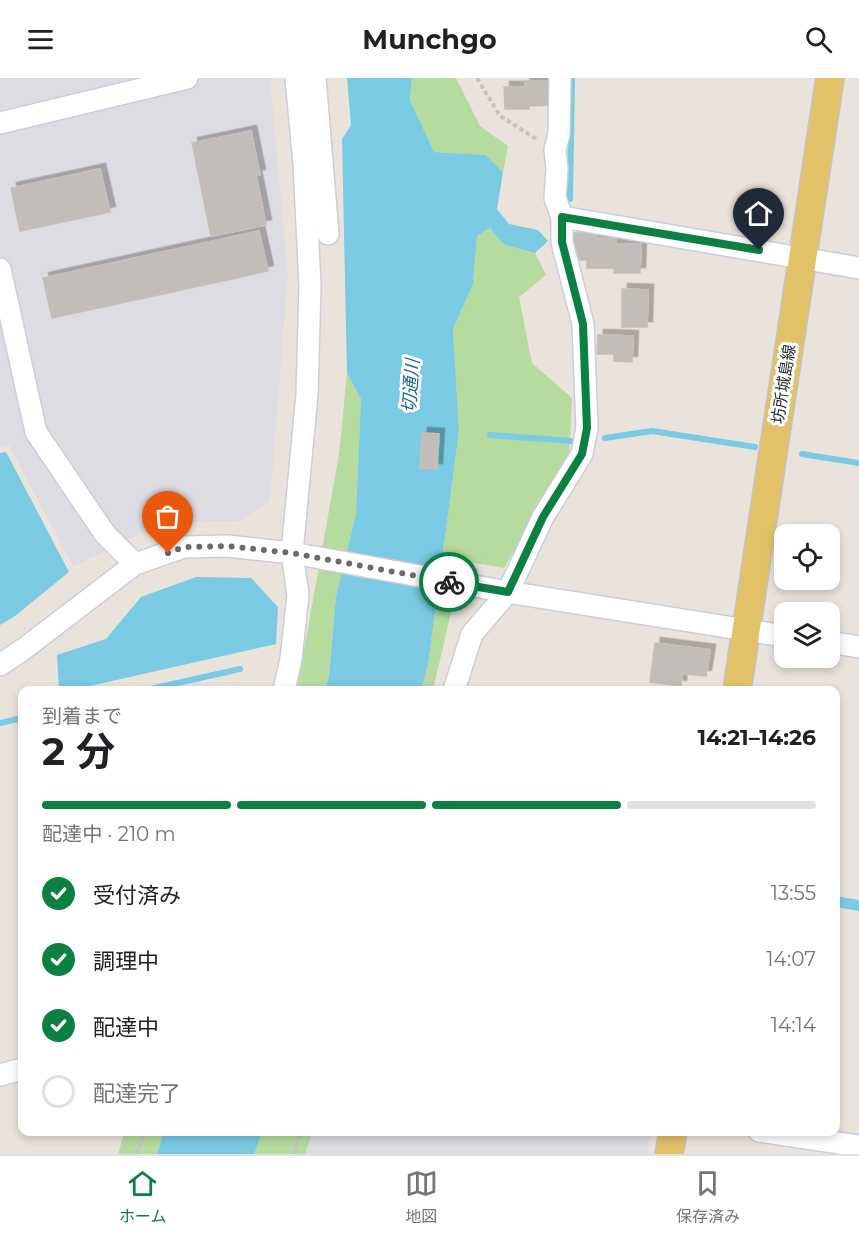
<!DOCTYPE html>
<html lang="ja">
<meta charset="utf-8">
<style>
body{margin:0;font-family:Montserrat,"Noto Sans JP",sans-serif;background:#f2f2f2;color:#202124;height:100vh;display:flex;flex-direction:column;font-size:22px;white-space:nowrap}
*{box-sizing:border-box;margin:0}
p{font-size:20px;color:#757577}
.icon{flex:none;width:33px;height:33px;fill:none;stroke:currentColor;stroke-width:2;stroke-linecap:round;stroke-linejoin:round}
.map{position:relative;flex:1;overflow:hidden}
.side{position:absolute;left:18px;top:608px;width:822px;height:450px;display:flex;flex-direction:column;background:#fff;border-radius:12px;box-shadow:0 3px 9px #0003}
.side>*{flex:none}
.tools{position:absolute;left:774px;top:446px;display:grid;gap:12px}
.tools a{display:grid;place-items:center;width:66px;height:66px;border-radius:12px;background:#fff;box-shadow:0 3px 9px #0003;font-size:30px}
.pin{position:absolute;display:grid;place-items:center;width:51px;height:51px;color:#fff;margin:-62px -26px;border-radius:50% 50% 50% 0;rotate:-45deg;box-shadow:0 0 6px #0007}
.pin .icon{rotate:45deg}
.courier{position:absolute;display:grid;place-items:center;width:60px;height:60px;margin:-30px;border:4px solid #0b8043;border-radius:50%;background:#fff;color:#222;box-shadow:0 2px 8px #0007}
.overview em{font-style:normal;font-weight:700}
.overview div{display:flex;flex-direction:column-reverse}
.overview{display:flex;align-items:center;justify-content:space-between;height:102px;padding:0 24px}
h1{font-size:39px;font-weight:700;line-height:45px}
.bar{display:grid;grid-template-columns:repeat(4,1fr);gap:9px 6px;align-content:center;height:72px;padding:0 24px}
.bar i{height:8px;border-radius:4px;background:#e0e0e0}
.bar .active{background:#0b8043}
.bar p{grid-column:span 4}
ol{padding:0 24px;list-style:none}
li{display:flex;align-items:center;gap:18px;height:66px}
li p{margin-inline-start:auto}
li .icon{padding:6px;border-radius:50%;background:#0b8043;color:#fff;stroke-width:4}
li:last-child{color:#757577}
li i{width:33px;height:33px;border:3px solid #e0e0e0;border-radius:50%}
header{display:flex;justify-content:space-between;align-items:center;height:78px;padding:0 24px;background:#fff;font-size:27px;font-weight:700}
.dock{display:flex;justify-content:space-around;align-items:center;height:84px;border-top:2px solid #e0e0e0;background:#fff;font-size:16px;color:#757577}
.dock a{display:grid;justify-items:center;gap:3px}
.dock .active{color:#0b8043}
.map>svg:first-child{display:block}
.industrial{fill:#dedce3}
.green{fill:#b5db9e}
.water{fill:#79cae2}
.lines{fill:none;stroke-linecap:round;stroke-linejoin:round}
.stream{stroke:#79cae2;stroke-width:6}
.building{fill:#c2bdb9;stroke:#c5bfb6;stroke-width:1.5;filter:url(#shadow)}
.minor-casing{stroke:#cbced9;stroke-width:24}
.major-casing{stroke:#c3c3c3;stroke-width:30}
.path{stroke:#c3c3c3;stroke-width:4;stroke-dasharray:4.5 3;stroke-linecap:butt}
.minor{stroke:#fff;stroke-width:21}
.major{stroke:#e3c168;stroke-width:27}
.done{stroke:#6d6a68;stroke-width:6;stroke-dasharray:0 10.8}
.route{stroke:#0b8043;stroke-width:8}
.labels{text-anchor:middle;stroke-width:6;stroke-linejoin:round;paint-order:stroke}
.street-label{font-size:16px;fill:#292929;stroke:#fff}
.water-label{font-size:18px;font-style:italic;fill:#1a698c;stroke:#fff}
</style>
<header><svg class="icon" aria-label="menu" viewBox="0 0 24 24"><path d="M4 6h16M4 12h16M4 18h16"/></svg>Munchgo<svg class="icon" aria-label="search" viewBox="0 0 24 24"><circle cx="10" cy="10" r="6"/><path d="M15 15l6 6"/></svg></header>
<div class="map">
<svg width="859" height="1076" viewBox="0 0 859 1076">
<defs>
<filter id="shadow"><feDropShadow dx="5.5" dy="-5.5" stdDeviation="0" flood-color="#0004"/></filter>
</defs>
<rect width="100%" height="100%" fill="#eae3dc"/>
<g class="industrial">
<polygon points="0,0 270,0 288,197 270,423 239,443 195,444 141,455 73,489 9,367 0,369"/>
<polygon points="313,1053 651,1053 648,1076 305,1076"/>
</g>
<g class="green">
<polygon points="412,0 456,0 480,48 508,68 503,94 486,77 434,74 410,22"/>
<polygon points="490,150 503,166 535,175 546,197 519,219 532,285 572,320 569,379 504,490 463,483 433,612 421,612 428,587 459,353 453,251 473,206 477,158"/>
<polygon points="347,295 361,321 356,436 336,518 329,598 325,612 297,612 339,376"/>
<polygon points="125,1053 164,1053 157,1076 118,1076"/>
<polygon points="263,1053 313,1053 305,1076 254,1076"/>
</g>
<g class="water">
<polygon points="347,0 412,0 410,22 434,74 486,77 503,94 497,131 509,146 538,152 548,163 535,175 503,166 490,150 477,158 473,206 453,251 459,353 428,587 421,612 325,612 329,598 336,518 356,436 361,321 347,295 342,61 351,47"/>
<polygon points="6,374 69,494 15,538 0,547 0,375"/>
<polygon points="196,499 251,500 278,529 276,566 72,612 59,612 57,577 106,561 141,519"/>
<polygon points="836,818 859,822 859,833 836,829"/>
<polygon points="164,1053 263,1053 254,1076 157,1076"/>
</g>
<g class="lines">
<g class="stream">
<polyline points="570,121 572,0"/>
<polyline points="490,357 571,363"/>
<polyline points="605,360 652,353 755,369"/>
<polyline points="802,376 859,385"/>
<polyline points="146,612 240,591"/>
<polyline points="0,645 22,640"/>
</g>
</g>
<g class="building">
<polygon points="525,3 553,3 553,27 529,28 529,31 505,31 504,9 525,9"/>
<polygon points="251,53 260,97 256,97 266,147 211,158 192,65"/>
<polygon points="100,91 110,134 20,153 11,110"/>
<polygon points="259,153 268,193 52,240 43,200"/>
<polygon points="573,155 596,156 596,160 616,160 616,166 641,166 640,195 614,195 614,190 587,190 587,182 573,182"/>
<polygon points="622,211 648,212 647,249 622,249"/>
<polygon points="598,257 633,258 632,284 614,283 614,276 597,276"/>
<polygon points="422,355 439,356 437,391 420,390"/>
<polygon points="655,565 710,572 706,598 682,596 681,608 650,604"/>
</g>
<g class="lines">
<g class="minor-casing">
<g id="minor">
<polyline points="315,0 328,156"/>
<polyline points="560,0 559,56 555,72 557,91 555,120 562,139 859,190"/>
<polyline points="0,45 187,0"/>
<polyline points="0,191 36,354 105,456 135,486"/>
<polyline points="830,564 859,569"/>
<polyline points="0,587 25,570 135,486 184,469 227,468 292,475 508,514 784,558"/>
<polyline points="284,612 291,581 298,517 292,475 307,316 310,208 304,86 296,0"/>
<polyline points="454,612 472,556 508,514 543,439 582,376 587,350 583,246 562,164 562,139"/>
<polyline points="0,997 22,991"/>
<polyline points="759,1053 859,1068"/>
</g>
</g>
<g class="major-casing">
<g id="major">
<polyline points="737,612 830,0"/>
<polyline points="669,1076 673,1053"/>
</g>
</g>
<g class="path">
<polyline points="477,0 500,38 538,62"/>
<polyline points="137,1076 145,1053"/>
<polyline points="294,1076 301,1053"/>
</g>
<use href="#minor" class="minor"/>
<use href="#major" class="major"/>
</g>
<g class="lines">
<polyline class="done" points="168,475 184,469 227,468 292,475 449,504"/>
<polyline class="route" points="449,504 508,514 543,439 582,376 587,350 583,246 562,164 562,139 759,172"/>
</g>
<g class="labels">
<g class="street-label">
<text transform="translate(783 306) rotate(-81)" y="6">坊所城島線</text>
</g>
<g class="water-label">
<text transform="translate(411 308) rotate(-86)" y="6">切通川</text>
</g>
</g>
</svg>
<div class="tools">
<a><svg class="icon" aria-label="locate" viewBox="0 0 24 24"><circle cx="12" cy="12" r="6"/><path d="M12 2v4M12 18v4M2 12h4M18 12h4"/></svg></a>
<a><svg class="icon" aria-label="layers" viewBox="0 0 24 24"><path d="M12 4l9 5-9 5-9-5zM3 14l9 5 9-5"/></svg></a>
</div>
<div class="pin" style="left:168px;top:475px;background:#ea580c"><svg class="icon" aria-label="bag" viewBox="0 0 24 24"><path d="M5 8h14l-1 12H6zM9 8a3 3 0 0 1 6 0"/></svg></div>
<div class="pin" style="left:759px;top:172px;background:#1f2937"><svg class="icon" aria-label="home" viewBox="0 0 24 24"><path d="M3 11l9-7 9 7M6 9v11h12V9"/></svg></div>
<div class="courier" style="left:449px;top:504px"><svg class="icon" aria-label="bike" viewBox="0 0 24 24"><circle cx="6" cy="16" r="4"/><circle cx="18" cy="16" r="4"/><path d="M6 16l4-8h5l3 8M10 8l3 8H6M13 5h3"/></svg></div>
<section class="side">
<div class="overview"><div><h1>2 分</h1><p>到着まで</p></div><em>14:21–14:26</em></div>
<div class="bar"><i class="active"></i><i class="active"></i><i class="active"></i><i></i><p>配達中 · 210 m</p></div>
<ol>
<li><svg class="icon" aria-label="check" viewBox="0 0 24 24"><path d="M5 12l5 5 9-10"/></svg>受付済み<p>13:55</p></li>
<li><svg class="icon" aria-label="check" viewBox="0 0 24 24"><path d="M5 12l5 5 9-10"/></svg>調理中<p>14:07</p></li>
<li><svg class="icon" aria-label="check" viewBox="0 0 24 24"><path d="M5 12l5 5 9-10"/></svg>配達中<p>14:14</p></li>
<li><i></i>配達完了</li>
</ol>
</section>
</div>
<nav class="dock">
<a class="active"><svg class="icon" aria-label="home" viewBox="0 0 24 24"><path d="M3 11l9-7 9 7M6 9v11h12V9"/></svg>ホーム</a>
<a><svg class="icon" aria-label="map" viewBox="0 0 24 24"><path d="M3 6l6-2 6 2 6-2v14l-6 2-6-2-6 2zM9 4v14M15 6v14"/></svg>地図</a>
<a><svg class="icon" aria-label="saved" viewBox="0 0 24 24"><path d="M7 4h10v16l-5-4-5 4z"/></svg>保存済み</a>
</nav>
